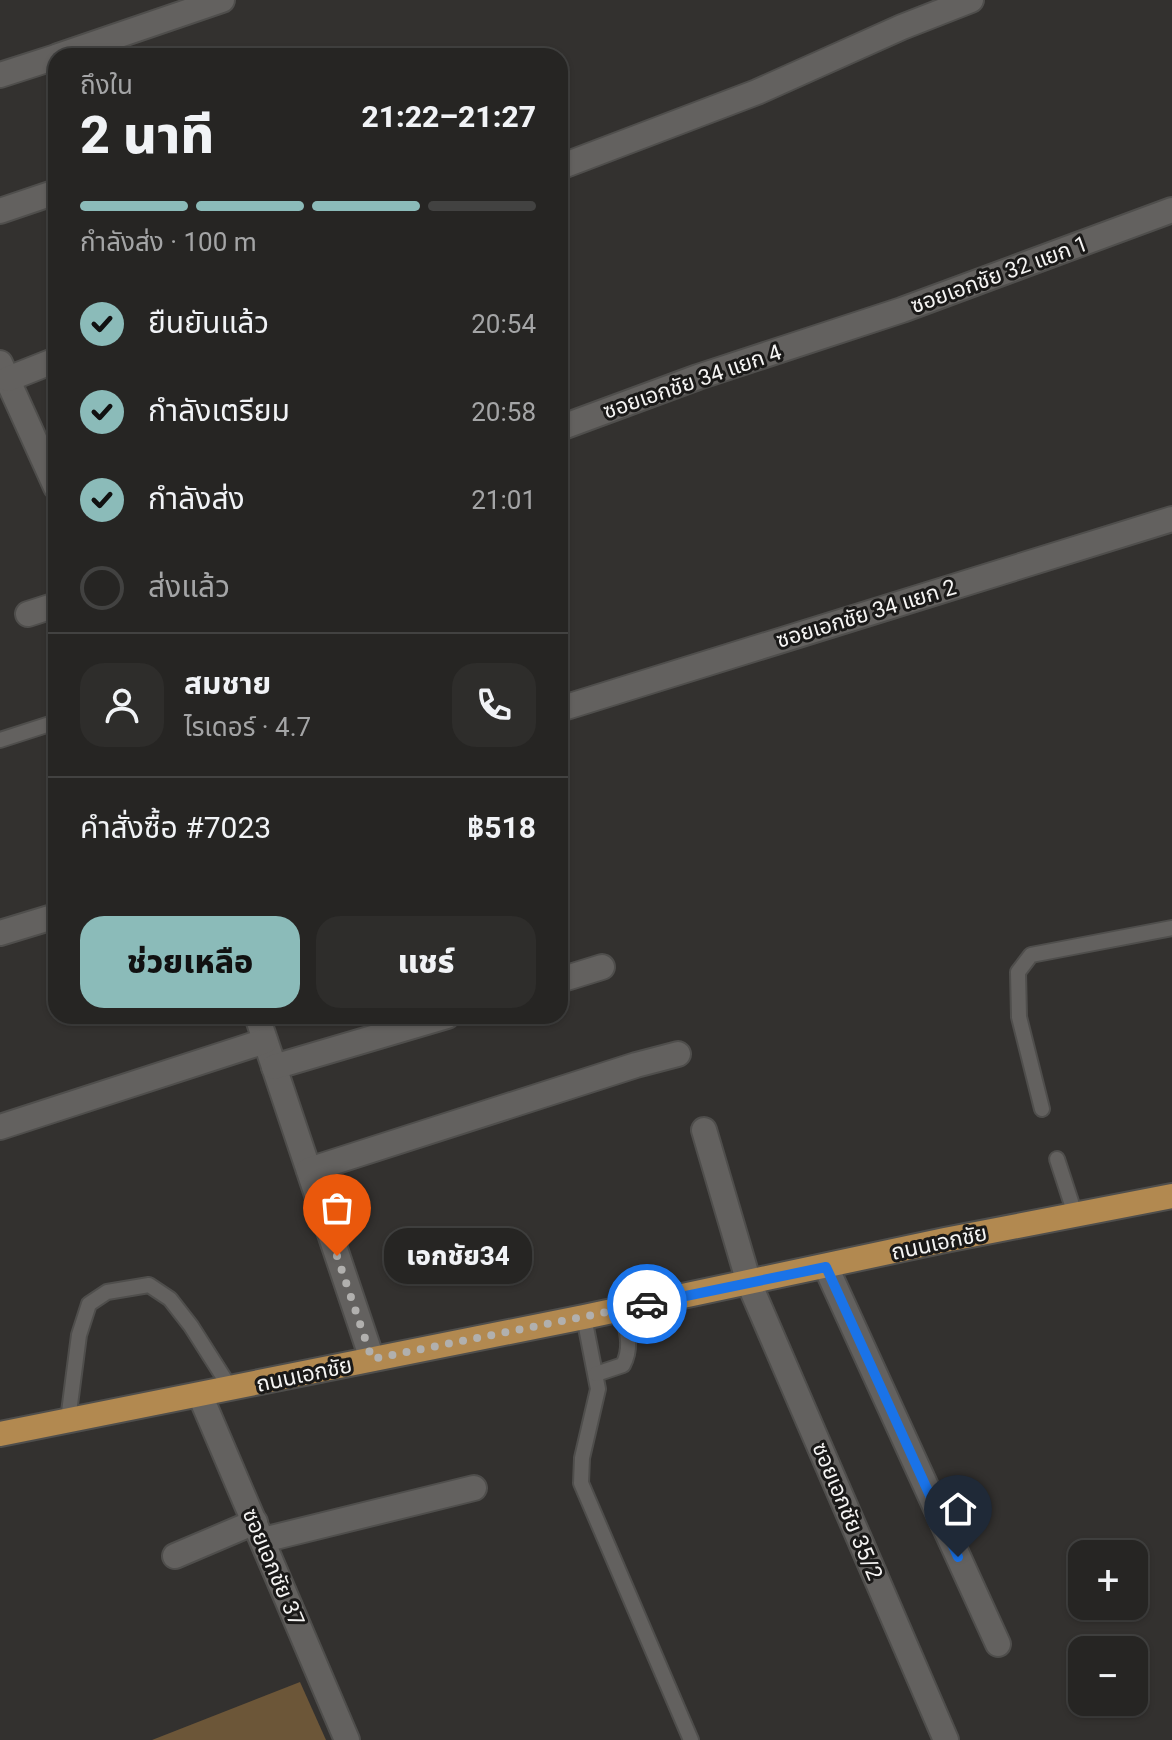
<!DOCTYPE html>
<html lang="th">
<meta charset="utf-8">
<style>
body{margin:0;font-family:Roboto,"Noto Sans Thai",sans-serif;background:#2e2d2b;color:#f1f3f6;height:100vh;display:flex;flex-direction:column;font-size:30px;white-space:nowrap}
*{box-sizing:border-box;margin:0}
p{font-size:26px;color:#a4a5a6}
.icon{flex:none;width:44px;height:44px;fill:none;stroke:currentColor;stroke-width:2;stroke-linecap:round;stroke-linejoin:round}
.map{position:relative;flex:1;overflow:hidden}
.sheet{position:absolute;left:48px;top:48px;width:520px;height:976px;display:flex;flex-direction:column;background:#262523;border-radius:24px;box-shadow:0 2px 6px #0004,0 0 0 2px #424241}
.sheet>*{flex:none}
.buttons{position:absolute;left:1068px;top:1540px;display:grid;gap:16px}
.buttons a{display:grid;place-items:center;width:80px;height:80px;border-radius:16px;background:#262523;box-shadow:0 2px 6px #0004,0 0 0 2px #424241;font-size:40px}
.pin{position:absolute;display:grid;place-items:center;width:68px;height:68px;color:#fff;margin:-82px -34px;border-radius:50% 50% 50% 0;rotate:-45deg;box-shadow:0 0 8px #0007}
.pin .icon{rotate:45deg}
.courier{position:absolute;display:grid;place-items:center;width:80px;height:80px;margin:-40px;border:6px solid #1a73e8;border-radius:50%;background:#fff;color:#222;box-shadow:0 2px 10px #0007}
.bubble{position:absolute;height:56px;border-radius:24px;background:#262523;box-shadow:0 2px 6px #0004,0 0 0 2px #424241;font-size:26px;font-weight:800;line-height:56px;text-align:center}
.head em{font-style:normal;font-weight:800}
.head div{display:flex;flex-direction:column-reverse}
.head{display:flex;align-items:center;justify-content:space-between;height:136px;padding:0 32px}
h1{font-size:52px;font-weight:800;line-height:60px}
.bar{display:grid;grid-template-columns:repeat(4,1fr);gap:12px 8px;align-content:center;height:96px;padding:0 32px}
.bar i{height:10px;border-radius:6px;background:#424241}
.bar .selected{background:#8bbbb9}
.bar p{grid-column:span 4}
.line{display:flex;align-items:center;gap:20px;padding:0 32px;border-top:2px solid #424241}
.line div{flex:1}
.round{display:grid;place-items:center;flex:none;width:84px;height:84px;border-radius:24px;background:#2e2d2b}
ol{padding:0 32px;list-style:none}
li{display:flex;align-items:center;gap:24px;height:88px}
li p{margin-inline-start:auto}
li .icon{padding:8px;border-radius:50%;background:#8bbbb9;color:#111;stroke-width:4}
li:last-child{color:#a4a5a6}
li i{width:44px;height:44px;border:4px solid #424241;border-radius:50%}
.button{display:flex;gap:16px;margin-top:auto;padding:16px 32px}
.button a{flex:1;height:92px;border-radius:24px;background:#8bbbb9;color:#111;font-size:32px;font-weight:800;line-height:92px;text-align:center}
.button a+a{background:#2e2d2b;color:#f1f3f6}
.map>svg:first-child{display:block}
.green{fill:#6c5638}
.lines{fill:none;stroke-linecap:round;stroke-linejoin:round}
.lane-casing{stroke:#4f4e4c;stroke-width:18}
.street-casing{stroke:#4f4e4c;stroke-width:28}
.primary-casing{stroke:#4f4e4c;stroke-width:28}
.lane{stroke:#63615f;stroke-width:14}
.street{stroke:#63615f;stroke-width:24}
.primary{stroke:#b28950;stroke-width:24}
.done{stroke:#b1b0ae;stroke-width:8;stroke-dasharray:0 14.4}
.route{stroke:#1a73e8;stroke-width:10}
.labels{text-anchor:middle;stroke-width:6;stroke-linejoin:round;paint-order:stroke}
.street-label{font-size:22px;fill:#f5f4f3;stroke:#1a1918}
</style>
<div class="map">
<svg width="1172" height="1740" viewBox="0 0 1172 1740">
<rect width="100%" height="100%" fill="#33312f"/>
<polygon class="green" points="300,1682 326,1740 152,1740"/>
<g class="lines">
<g class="lane-casing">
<g id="lane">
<polyline points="0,740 56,722"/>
<polyline points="1042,1109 1019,1017 1018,972 1031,955 1172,928"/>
<polyline points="1057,1159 1075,1214"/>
<polyline points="584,1317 598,1389 582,1458 581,1483 691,1740"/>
<path d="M596,1374L623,1365C633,1346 626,1329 622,1309"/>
<polyline points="68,1420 79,1335 89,1304 107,1292 149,1285 170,1299 191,1326 231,1389"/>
</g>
</g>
<g class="street-casing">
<g id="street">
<polyline points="58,56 222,0"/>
<polyline points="0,75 56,57"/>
<polyline points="560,167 757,92 902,27 971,0"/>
<polyline points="0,211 56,192"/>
<polyline points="0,363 56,487"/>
<polyline points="8,379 56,360"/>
<polyline points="560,428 698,377 902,310 1172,210"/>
<polyline points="28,614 56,605"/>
<polyline points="560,709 1172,519"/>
<polyline points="0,933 56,916"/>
<polyline points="560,980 602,967"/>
<polyline points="257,1016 372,1359"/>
<polyline points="274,1067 447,1016"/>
<polyline points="0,1127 265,1041"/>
<polyline points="704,1130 749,1283 946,1740"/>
<polyline points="309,1170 636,1065 678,1054"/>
<polyline points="826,1267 998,1644"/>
<polyline points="200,1395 347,1740"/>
<polyline points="263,1540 474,1488"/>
<polyline points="175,1556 255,1522"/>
</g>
</g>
<g class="primary-casing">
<polyline id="primary" points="0,1434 584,1317 945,1240 1172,1196"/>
</g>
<use href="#lane" class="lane"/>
<use href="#street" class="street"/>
<use href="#primary" class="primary"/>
</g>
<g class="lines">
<polyline class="done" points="337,1256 372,1359 647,1304"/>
<polyline class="route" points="647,1304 826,1267 958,1557"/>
</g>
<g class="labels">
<g class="street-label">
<text transform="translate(999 274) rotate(-20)" y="8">ซอยเอกชัย 32 แยก 1</text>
<text transform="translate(692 381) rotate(-19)" y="8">ซอยเอกชัย 34 แยก 4</text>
<text transform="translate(866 613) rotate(-17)" y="8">ซอยเอกชัย 34 แยก 2</text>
<text transform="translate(939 1242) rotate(-12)" y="8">ถนนเอกชัย</text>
<text transform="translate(304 1374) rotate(-12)" y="8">ถนนเอกชัย</text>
<text transform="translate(848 1511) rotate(67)" y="8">ซอยเอกชัย 35/2</text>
<text transform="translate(274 1567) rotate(67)" y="8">ซอยเอกชัย 37</text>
</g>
</g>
</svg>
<div class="buttons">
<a>+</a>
<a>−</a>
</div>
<div class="pin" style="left:337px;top:1256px;background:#ea580c"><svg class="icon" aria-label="bag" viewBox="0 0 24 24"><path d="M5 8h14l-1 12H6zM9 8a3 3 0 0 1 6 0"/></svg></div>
<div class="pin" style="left:958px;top:1557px;background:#1f2937"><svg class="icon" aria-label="home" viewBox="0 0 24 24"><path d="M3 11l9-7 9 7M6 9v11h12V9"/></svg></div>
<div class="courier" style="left:647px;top:1304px"><svg class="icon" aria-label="car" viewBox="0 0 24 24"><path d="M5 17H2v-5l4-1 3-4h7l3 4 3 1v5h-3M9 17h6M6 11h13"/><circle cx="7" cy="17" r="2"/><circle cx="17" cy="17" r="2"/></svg></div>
<div class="bubble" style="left:384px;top:1228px;width:148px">เอกชัย34</div>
<section class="sheet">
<div class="head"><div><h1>2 นาที</h1><p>ถึงใน</p></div><em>21:22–21:27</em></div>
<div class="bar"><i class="selected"></i><i class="selected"></i><i class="selected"></i><i></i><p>กำลังส่ง · 100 m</p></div>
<ol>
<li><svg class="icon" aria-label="check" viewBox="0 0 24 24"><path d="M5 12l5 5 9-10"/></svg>ยืนยันแล้ว<p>20:54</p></li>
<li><svg class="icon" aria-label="check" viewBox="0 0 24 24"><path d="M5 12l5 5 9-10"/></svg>กำลังเตรียม<p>20:58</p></li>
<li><svg class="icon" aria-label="check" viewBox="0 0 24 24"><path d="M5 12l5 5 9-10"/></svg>กำลังส่ง<p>21:01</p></li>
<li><i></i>ส่งแล้ว</li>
</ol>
<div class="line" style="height:144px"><a class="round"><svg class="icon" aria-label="person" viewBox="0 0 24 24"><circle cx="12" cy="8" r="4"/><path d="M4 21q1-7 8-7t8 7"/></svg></a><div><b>สมชาย</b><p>ไรเดอร์ · 4.7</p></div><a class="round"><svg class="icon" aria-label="phone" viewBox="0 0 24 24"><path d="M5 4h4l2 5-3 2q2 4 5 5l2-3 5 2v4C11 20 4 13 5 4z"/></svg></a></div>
<div class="line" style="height:104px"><div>คำสั่งซื้อ #7023</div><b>฿518</b></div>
<div class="button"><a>ช่วยเหลือ</a><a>แชร์</a></div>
</section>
</div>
